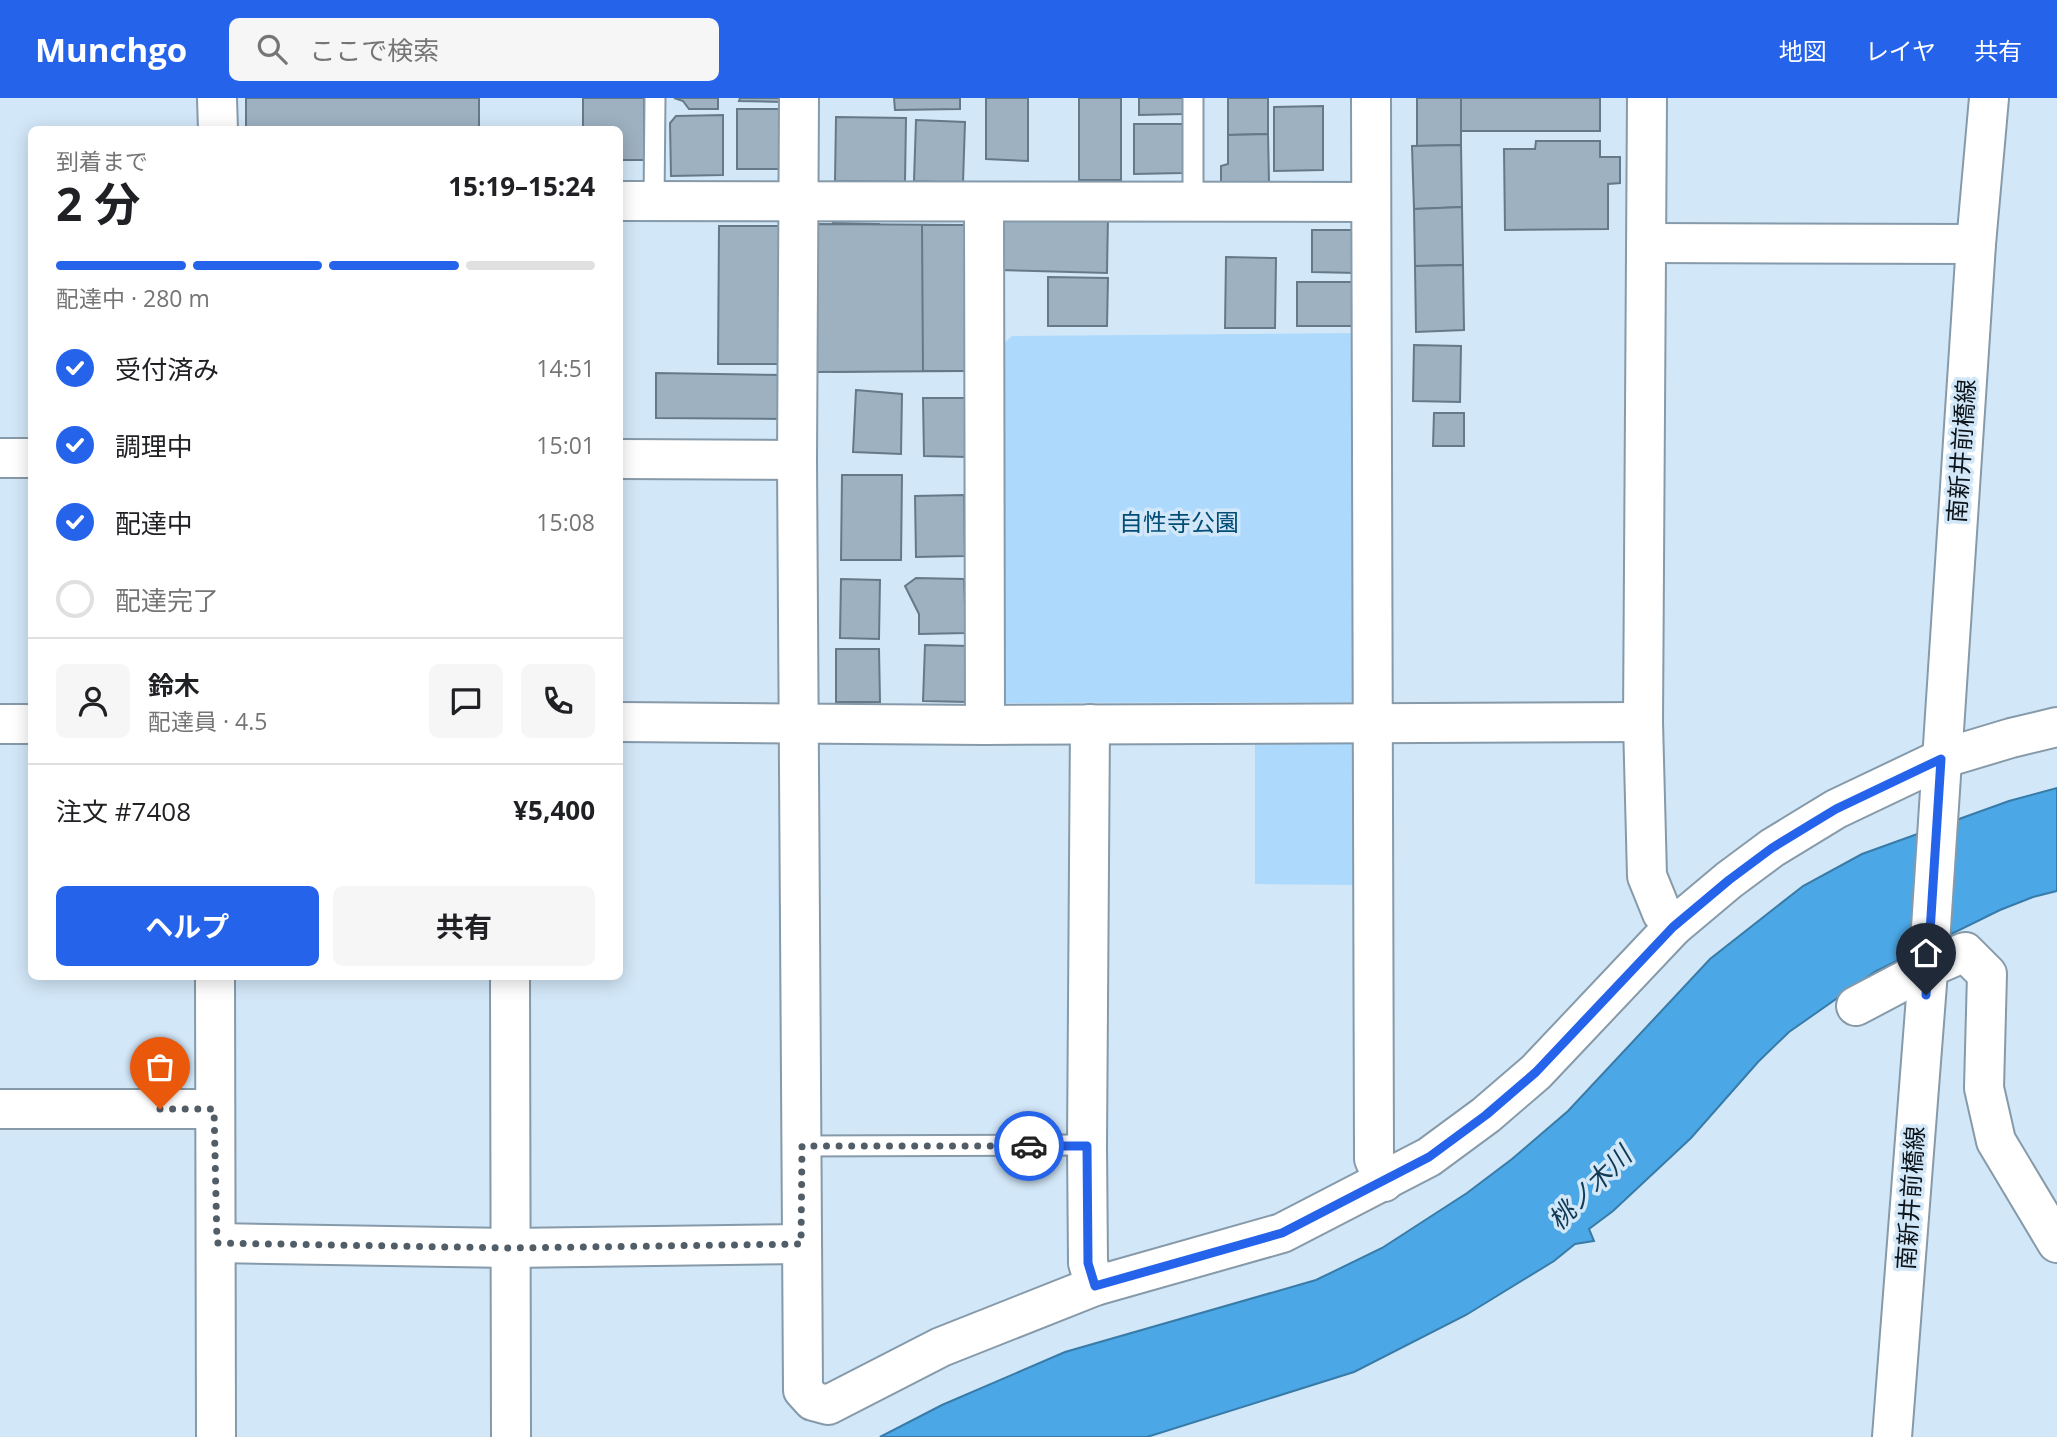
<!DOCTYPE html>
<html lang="ja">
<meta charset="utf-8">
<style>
body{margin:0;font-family:"Open Sans","Noto Sans JP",sans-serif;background:#f6f6f6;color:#202124;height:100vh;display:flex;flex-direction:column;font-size:26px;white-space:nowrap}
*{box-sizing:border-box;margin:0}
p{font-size:23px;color:#757577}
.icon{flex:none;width:38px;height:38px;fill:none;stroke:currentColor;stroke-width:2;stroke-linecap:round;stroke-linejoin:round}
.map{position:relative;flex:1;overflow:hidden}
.sheet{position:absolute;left:28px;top:28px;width:595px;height:854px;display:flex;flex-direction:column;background:#fff;border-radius:10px;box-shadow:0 4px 18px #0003}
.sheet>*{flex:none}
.pin{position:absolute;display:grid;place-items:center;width:60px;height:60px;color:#fff;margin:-72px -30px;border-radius:50% 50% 50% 0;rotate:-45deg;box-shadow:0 0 7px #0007}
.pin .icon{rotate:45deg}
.courier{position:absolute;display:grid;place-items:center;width:70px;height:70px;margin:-35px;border:5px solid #2563eb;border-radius:50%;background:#fff;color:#222;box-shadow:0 2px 9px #0007}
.headline em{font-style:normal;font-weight:700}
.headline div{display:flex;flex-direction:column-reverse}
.headline{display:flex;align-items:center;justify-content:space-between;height:119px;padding:0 28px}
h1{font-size:46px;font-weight:700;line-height:52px}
.bar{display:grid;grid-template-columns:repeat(4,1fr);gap:10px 7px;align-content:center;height:84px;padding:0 28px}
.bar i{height:9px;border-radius:5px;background:#e0e0e0}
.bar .current{background:#2563eb}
.bar p{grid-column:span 4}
.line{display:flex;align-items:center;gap:18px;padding:0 28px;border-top:2px solid #e0e0e0}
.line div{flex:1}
.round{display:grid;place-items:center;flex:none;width:74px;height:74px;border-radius:10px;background:#f6f6f6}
ol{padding:0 28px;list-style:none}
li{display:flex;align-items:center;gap:21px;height:77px}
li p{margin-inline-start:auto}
li .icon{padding:7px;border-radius:50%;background:#2563eb;color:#fff;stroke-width:4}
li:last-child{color:#757577}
li i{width:38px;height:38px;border:4px solid #e0e0e0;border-radius:50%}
.primary-button{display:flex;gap:14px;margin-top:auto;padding:14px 28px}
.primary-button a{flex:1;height:80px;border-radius:10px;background:#2563eb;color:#fff;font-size:28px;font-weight:700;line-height:80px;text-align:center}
.primary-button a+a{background:#f6f6f6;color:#202124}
header{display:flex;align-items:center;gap:42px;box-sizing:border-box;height:98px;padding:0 35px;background:#2563eb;color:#fff}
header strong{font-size:33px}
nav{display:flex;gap:38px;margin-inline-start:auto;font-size:24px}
.search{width:490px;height:63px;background:#f6f6f6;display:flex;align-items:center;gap:18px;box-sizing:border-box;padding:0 24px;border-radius:10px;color:#757577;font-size:26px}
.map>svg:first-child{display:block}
.green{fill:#addafc}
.water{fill:#4ba7e5;stroke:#387ba8;stroke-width:2}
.building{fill:#9db1c1;stroke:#667988;stroke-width:2}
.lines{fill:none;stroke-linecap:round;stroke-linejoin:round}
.service-casing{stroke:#869aa9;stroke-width:23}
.minor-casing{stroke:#869aa9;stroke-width:42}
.tertiary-casing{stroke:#869aa9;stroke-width:42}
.secondary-casing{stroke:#869aa9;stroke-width:42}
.service{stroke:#fff;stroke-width:19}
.minor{stroke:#fff;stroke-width:38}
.tertiary{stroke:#fff;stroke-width:38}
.secondary{stroke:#fff;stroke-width:38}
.done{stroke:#515d67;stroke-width:7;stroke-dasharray:0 12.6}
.route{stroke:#2563eb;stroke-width:9}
.labels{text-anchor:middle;stroke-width:7;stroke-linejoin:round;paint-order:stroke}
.street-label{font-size:24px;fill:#0c1319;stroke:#d2e7f8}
.park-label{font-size:24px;fill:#014d76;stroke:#d2e7f8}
.water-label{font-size:26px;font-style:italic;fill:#123952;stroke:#d2e7f8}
</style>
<header>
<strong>Munchgo</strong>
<div class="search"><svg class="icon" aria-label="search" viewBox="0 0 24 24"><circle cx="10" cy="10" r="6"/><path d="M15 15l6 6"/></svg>ここで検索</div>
<nav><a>地図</a><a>レイヤ</a><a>共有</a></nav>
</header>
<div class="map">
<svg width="2057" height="1339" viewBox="0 0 2057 1339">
<rect width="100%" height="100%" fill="#d2e7f8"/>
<g class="green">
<polygon points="1356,235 1356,604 1003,605 1003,246 1012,238"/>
<polygon points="1342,637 1360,653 1358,787 1255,786 1255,640"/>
</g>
<polygon class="water" points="2057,690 2057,793 2033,799 2000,812 1876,873 1789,934 1758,964 1691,1040 1613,1113 1589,1131 1594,1143 1575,1146 1554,1163 1466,1217 1354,1274 1147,1339 880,1339 942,1307 1065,1254 1316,1182 1382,1150 1467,1095 1512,1061 1568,1013 1710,861 1803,788 1862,756 2009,703"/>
<g class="building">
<rect x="246" y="0" width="233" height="32"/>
<polygon points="583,0 644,0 644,62 620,62 620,32 583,32"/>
<polygon points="674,0 718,0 718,11 689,11 683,3"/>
<polygon points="740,0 782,0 782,4 739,3"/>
<polygon points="894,0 960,0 960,11 895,12"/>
<polygon points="986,0 1028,0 1028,63 986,61"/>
<rect x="1079" y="0" width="42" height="82"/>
<polygon points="1139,0 1184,0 1184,16 1139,17"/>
<polygon points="1228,0 1268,0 1268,36 1228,37"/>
<polygon points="1417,0 1461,0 1461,47 1417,48"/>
<rect x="1461" y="0" width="139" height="33"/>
<polygon points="1323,8 1323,72 1274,73 1274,9"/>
<polygon points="737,11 781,11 782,71 737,71"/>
<polygon points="723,17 723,77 671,78 670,25 676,18"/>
<polygon points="836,19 906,20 905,84 835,83"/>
<polygon points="916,22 965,24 963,85 914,83"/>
<polygon points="1134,26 1183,26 1183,75 1134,76"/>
<polygon points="1268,36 1269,84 1221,85 1221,68 1228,66 1228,37"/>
<polygon points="1536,43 1600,43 1600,59 1620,59 1620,85 1608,86 1608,131 1505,132 1504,51 1535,51"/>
<polygon points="1461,47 1462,109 1414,111 1412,48"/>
<polygon points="1462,109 1463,167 1415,168 1414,111"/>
<polygon points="1000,115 1108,117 1107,175 999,172"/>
<polygon points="833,125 879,126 881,273 833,274"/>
<polygon points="817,126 966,127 966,273 817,274"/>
<polygon points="922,127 966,127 966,273 923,273"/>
<polygon points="719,128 779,128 786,266 718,266"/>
<polygon points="1312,132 1356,132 1356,175 1312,174"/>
<polygon points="1226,159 1276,160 1275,230 1225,230"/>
<polygon points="1463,167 1464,232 1416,234 1415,168"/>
<polygon points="1048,179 1108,180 1107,228 1048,228"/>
<polygon points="1297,184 1355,184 1354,228 1297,228"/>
<polygon points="1414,247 1461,248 1460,304 1413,303"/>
<polygon points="656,275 783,277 783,321 656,320"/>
<polygon points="856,292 902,296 901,356 853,354"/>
<polygon points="923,300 967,300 968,359 924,358"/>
<polygon points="1434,315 1464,315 1464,348 1433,348"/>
<polygon points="842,377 902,377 901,462 841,462"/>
<polygon points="964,397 965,458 916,459 915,398"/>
<polygon points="916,480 964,481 966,535 919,536 919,516 905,488"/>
<polygon points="841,481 880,482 879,541 840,540"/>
<polygon points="925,547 969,548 968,604 923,603"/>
<polygon points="836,551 879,551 880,604 836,604"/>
</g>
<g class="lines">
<g class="service-casing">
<g id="service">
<polyline points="1193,103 1193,0"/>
<polyline points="654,105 655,0"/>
<polyline points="802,1048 1087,1047"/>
</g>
</g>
<g class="minor-casing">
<g id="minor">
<polyline points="217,0 218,32"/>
<polyline points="799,0 797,362 803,1292 813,1303 828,1307 941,1249 1095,1188 1282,1135 1429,1059 1486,1017 1536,974 1673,829 1729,782 1772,750 1836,711 1941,661 2011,640 2057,629"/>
<polyline points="1371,0 1374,1061 1384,1084"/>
<polyline points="620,103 1370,104"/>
<polyline points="984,104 985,627"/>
<polyline points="0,360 32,360"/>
<polyline points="620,361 797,362"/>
<polyline points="620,624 985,627 1643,624"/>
<polyline points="0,626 32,626"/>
<polyline points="1090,626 1087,1047 1088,1165 1095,1188"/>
<polyline points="215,878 216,1339"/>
<polyline points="510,878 511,1339"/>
<polyline points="1856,908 1928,870 1965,854 1987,876 1984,990 1996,1043 2057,1145"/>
<polyline points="217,1145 510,1150 801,1146"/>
</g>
</g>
<g class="tertiary-casing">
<g id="tertiary">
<polyline points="1647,0 1643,624 1647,778 1662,815 1673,829"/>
<polyline points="1648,145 1976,146"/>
<polyline points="0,1011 214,1011"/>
</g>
</g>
<g class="secondary-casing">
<polyline id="secondary" points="1892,1339 1929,860 1976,146 1989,0"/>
</g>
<use href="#service" class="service"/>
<use href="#minor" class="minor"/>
<use href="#tertiary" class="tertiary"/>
<use href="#secondary" class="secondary"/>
</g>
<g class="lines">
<polyline class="done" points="160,1011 214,1011 217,1145 510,1150 801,1146 802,1048 1029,1048"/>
<polyline class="route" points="1029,1048 1087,1048 1088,1165 1095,1188 1282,1135 1429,1059 1486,1017 1536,974 1673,829 1729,782 1772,750 1836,711 1941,661 1926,897"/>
</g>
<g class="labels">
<g class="street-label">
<text transform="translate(1962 353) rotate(-86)" y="8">南新井前橋線</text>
<text transform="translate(1911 1100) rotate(-86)" y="8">南新井前橋線</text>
</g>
<g class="park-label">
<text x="1179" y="433">自性寺公園</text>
</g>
<g class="water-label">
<text transform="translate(1590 1090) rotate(-45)" y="9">桃ノ木川</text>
</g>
</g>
</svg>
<div class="pin" style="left:160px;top:1011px;background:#ea580c"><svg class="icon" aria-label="bag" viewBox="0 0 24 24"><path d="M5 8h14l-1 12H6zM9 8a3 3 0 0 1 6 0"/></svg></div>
<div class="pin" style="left:1926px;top:897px;background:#1f2937"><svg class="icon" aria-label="home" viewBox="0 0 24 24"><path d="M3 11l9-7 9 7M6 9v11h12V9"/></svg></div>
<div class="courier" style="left:1029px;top:1048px"><svg class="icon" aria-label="car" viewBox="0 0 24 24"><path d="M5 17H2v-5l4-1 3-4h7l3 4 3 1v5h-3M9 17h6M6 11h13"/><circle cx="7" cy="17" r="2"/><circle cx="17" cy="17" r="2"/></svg></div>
<section class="sheet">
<div class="headline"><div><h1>2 分</h1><p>到着まで</p></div><em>15:19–15:24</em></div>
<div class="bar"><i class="current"></i><i class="current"></i><i class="current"></i><i></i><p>配達中 · 280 m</p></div>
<ol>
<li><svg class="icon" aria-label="check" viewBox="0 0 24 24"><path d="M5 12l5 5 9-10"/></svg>受付済み<p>14:51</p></li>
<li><svg class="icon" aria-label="check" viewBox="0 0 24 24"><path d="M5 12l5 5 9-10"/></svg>調理中<p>15:01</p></li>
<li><svg class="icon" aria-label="check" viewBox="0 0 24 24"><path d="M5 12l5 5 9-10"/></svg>配達中<p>15:08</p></li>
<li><i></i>配達完了</li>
</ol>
<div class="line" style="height:126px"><a class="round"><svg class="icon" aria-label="person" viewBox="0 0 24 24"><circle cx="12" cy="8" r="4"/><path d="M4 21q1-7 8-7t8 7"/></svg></a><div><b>鈴木</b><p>配達員 · 4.5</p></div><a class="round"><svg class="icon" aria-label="chat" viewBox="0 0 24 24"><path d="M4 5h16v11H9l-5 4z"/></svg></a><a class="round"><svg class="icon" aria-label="phone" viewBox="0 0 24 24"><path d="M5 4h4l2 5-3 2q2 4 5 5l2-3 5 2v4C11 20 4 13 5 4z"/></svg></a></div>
<div class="line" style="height:91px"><div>注文 #7408</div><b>¥5,400</b></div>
<div class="primary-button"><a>ヘルプ</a><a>共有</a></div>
</section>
</div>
